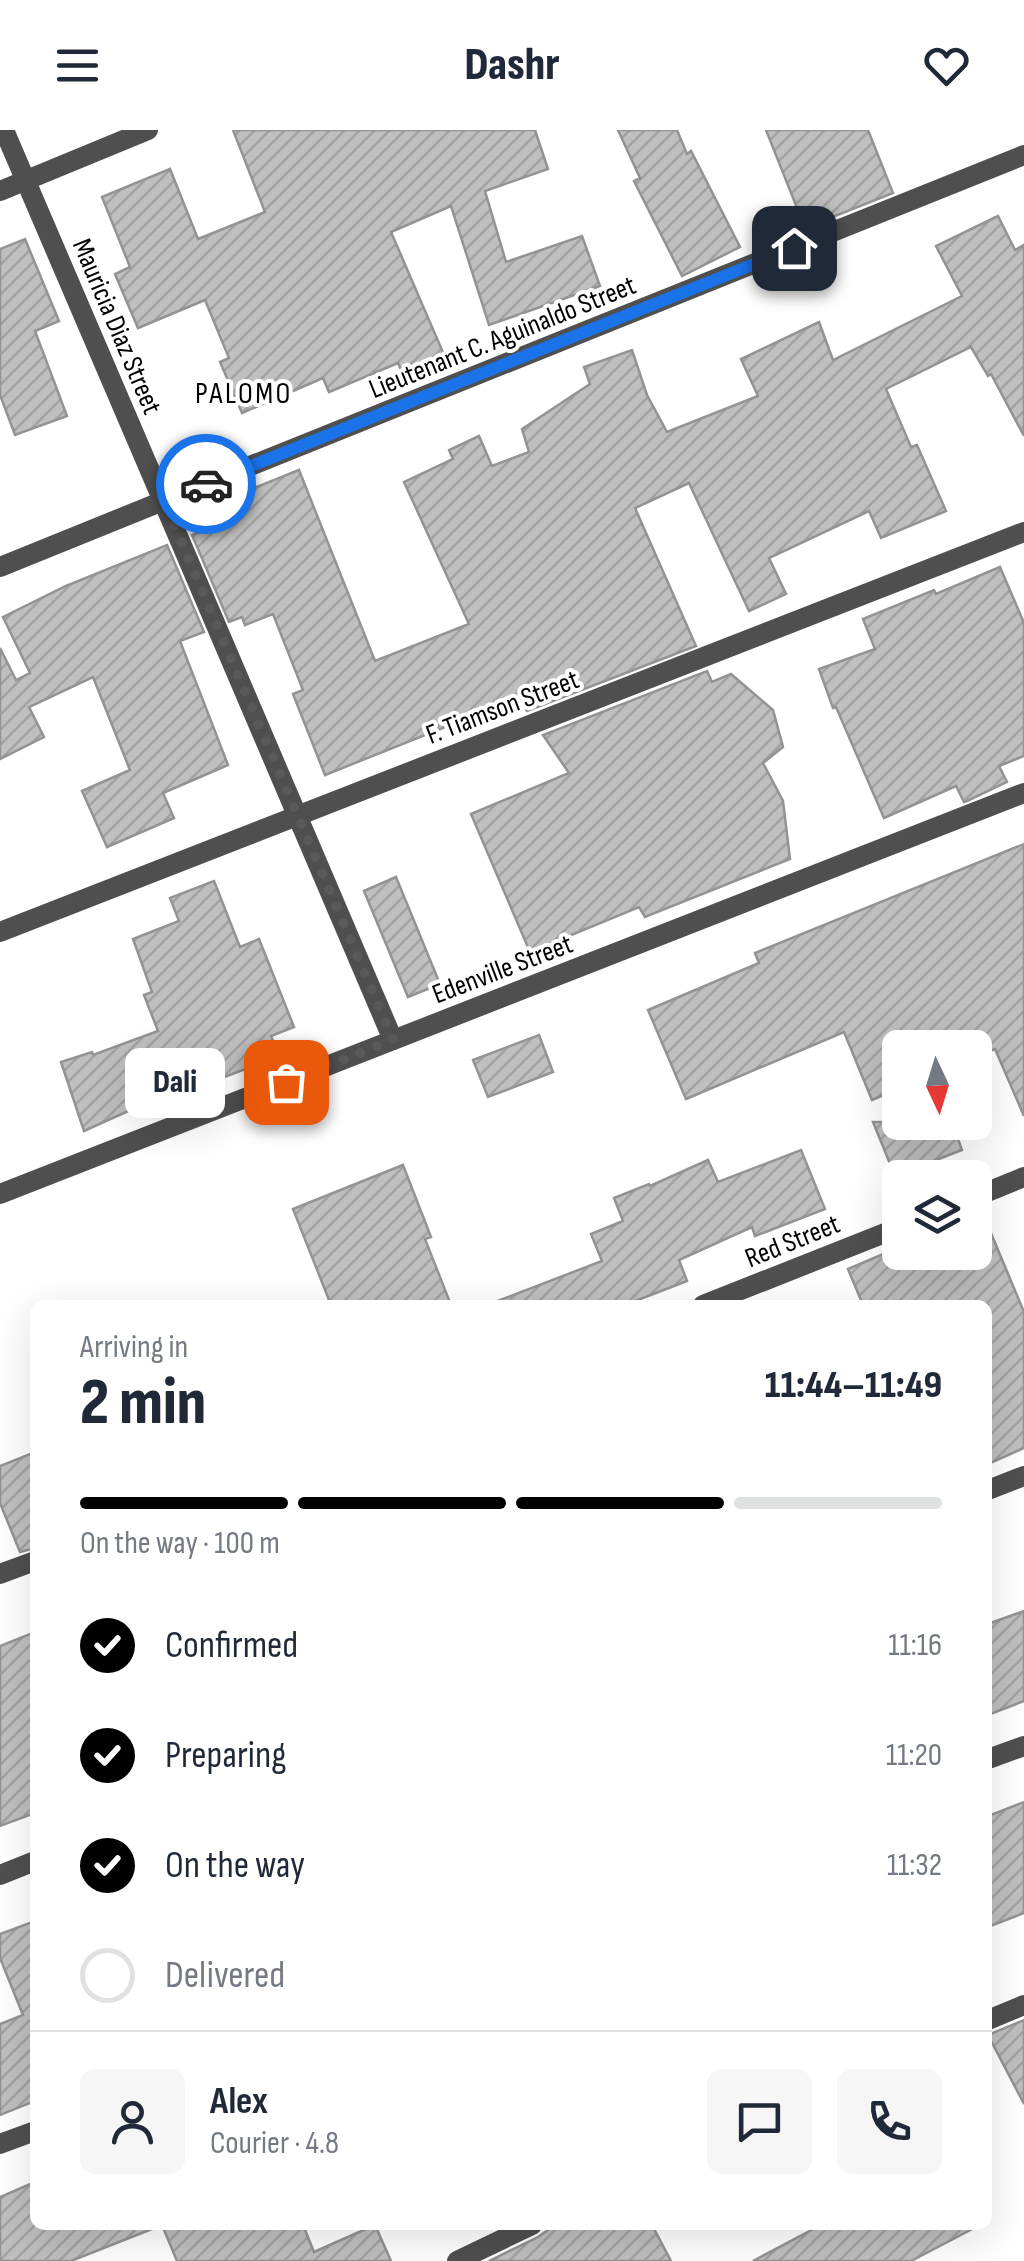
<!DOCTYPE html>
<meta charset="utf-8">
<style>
body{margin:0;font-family:"Sofia Sans Condensed",sans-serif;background:#f6f6f7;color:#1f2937;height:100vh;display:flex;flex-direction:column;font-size:38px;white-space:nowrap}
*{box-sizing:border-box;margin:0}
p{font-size:32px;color:#747a83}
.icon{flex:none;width:55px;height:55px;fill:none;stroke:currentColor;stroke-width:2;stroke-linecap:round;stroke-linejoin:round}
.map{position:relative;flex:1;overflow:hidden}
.side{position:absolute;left:30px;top:1170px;width:962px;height:930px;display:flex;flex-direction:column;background:#fff;border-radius:15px;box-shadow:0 10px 40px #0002}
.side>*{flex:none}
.needle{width:65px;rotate:176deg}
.controls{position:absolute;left:882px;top:900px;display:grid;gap:20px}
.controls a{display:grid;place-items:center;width:110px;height:110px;border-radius:15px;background:#fff;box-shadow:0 10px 40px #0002;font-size:50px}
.pin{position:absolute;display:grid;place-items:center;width:85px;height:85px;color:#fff;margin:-42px;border-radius:20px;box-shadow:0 5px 15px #0006}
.courier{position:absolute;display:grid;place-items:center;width:100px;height:100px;margin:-50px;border:8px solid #1a73e8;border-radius:50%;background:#fff;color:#222;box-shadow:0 2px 12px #0007}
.bubble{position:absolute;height:70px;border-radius:15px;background:#fff;box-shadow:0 10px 40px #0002;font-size:32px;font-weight:800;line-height:70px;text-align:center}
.summary em{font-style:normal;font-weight:800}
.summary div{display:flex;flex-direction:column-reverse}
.summary{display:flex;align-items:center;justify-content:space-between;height:170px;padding:0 50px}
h1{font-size:65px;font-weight:800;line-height:75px}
.bar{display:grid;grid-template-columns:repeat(4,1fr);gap:15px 10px;align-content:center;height:120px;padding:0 50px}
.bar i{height:12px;border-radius:8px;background:#e0e1e3}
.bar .on{background:#000}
.bar p{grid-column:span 4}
.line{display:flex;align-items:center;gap:25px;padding:0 50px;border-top:2px solid #e0e1e3}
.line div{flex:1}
.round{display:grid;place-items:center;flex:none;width:105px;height:105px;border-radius:15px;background:#f6f6f7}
ol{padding:0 50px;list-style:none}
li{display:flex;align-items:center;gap:30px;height:110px}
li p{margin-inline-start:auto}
li .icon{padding:10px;border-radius:50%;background:#000;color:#fff;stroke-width:4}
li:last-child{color:#747a83}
li i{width:55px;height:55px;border:5px solid #e0e1e3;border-radius:50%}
header{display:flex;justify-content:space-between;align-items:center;height:130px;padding:0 50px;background:#fff;font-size:45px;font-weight:800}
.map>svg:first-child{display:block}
.building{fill:url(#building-hatch);stroke:#939393;stroke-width:2.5}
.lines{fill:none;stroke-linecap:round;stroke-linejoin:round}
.minor{stroke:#4f4f4f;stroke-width:20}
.tertiary{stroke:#4f4f4f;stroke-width:20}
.done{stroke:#595959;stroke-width:10;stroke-dasharray:0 18}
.route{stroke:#1a73e8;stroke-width:12}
.labels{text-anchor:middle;stroke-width:8;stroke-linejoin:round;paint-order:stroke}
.street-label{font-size:28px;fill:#000;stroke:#fff}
.neighbourhood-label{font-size:30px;letter-spacing:2.5px;fill:#000;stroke:#fff}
</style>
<header><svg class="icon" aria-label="menu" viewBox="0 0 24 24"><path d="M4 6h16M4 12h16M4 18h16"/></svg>Dashr<svg class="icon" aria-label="heart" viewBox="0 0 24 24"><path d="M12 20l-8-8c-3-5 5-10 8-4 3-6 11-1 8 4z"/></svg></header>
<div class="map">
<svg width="1024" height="2131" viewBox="0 0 1024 2131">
<defs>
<pattern id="building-hatch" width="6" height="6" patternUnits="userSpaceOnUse" patternTransform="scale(2.5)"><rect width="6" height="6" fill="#bfbfbf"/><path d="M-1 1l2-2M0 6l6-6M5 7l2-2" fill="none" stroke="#a2a2a2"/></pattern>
</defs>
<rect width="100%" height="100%" fill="#fff"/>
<g class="building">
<polygon points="233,0 535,0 548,39 485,61 506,132 582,106 600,156 489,195 451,76 391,102 448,234 406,252 398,233 329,262 323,248 242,283 220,232 229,228 205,170 138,198 115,144 130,137 102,67 170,39 198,109 265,82"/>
<polygon points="618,0 677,0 687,24 691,21 740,117 682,146 634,51 640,48"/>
<polygon points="766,0 868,0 893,63 805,98"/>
<polygon points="998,86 1015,120 1024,115 1024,306 991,244 988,246 971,217 886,259 911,317 917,315 946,381 881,408 869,381 769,428 786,464 749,481 689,353 635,378 696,516 527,581 518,568 325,645 293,564 303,560 273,484 245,495 242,487 229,492 192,405 207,399 199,380 299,340 375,531 469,494 404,352 453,329 449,320 479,306 492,336 529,322 522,299 590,254 584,237 632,220 647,265 667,302 758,266 741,229 819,192 833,230 962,166 936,116"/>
<polygon points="25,109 59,191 35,201 67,286 15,305 0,265 0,119"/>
<polygon points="167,415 204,502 180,511 228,635 163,663 174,688 107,717 82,661 130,640 93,547 29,577 44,607 0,629 0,518 16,550 30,543 3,487 66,456"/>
<polygon points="1000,437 1024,493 1024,626 999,636 1007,652 967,671 964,672 956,656 884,688 836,577 833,578 819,539 875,519 863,489 934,460 936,464"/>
<polygon points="707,541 712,552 731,544 773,580 783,617 763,633 783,671 790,729 645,787 639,777 530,822 471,684 569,643 543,605"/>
<polygon points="1024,714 1024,986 995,919 975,927 975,918 900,918 900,958 872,970 844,902 686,969 648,880 759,833 755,823"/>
<polygon points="396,747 440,854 408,867 364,761"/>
<polygon points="214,751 240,817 259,809 294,897 271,906 279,926 168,969 166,964 84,1001 61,932 92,922 93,925 158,901 144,865 152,862 133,809 179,791 170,768"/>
<polygon points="539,905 553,942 488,967 473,930"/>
<polygon points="873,992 952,992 962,1020 895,1046"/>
<polygon points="801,1020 825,1079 755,1106 752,1097 679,1130 687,1151 625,1175 496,1175 495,1172 602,1131 591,1104 623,1091 614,1068 649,1054 650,1056 708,1030 718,1052"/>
<polygon points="403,1035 431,1107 425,1109 451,1175 331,1175 293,1079"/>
<polygon points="988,1096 1024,1182 1024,1318 988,1334 988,1175 863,1175 848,1139 888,1122 988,1122"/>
<polygon points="35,1322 35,1418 20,1422 0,1373 0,1336"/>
<polygon points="1024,1481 1024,1571 988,1585 988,1494"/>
<polygon points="35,1502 35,1683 0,1696 0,1516"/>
<polygon points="1024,1672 1024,1783 988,1797 988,1686"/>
<polygon points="35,1791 35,1971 0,1985 0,1894 23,1885 0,1828 0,1804"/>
<polygon points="1024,1890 1024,1974 988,1905"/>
<polygon points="35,2052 35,2095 157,2097 71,2131 0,2131 0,2067"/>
<polygon points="162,2095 303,2095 314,2122 375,2095 391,2131 177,2131"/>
<polygon points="555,2095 652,2095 671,2131 489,2131 538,2107"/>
<polygon points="821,2095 980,2095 911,2131 753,2131"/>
</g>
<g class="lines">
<g class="minor">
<polyline points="0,61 148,0"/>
<polyline points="0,802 1024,402"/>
<polyline points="393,910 163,371 1024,25"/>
<polyline points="975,1067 1024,1047"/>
<polyline points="703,1175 900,1097"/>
<polyline points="988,1360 1024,1346"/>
<polyline points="0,1444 35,1431"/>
<polyline points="988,1629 1024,1616"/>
<polyline points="0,1745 35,1731"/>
<polyline points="988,1890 1024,1875"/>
<polyline points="0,2014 35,2001"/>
<polyline points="457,2131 532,2095"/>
</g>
<g class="tertiary">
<polyline points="0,437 163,371 4,0"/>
<polyline points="0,1064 1024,663"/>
</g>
</g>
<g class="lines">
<polyline class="done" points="206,354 164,371 393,910 286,952"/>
<polyline class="route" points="206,354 794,118"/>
</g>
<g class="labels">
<g class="street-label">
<text transform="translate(118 196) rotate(67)" y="10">Mauricia Diaz Street</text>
<text transform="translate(502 206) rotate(-22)" y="10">Lieutenant C. Aguinaldo Street</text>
<text transform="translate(502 576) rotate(-21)" y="10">F. Tiamson Street</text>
<text transform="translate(502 838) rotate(-21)" y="10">Edenville Street</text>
<text transform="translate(792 1110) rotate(-22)" y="10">Red Street</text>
</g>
<g class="neighbourhood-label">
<text x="244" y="273">PALOMO</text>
</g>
</g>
</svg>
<div class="controls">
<a><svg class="needle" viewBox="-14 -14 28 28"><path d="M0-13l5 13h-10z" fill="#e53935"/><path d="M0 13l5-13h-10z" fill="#747a83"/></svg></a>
<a><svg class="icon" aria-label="layers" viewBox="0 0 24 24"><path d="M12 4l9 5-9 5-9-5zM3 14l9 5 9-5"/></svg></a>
</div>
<div class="pin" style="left:286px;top:952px;background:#ea580c"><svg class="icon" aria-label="bag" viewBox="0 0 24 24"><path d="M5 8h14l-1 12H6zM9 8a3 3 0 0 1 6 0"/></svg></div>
<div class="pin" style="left:794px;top:118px;background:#1f2937"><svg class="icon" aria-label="home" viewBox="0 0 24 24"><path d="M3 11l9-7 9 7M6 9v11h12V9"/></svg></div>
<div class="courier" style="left:206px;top:354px"><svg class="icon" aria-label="car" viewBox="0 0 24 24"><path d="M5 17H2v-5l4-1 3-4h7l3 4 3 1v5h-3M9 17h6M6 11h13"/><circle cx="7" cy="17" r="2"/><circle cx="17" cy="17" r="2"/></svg></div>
<div class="bubble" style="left:125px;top:918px;width:100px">Dali</div>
<section class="side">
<div class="summary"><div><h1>2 min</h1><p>Arriving in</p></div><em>11:44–11:49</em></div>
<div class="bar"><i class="on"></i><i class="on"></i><i class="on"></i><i></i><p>On the way · 100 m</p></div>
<ol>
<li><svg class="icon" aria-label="check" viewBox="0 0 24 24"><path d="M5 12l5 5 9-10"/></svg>Confirmed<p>11:16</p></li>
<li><svg class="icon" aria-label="check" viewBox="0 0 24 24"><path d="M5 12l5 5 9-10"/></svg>Preparing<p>11:20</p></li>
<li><svg class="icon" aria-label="check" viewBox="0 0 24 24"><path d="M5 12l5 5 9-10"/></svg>On the way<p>11:32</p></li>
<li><i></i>Delivered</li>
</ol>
<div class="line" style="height:180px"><a class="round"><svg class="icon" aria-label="person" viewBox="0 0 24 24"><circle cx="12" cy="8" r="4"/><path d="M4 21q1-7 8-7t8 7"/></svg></a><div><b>Alex</b><p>Courier · 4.8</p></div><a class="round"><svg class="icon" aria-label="chat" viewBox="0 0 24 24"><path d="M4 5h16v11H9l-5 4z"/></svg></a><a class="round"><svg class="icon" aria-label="phone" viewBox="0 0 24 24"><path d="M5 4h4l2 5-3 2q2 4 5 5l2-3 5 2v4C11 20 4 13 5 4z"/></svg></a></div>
</section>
</div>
